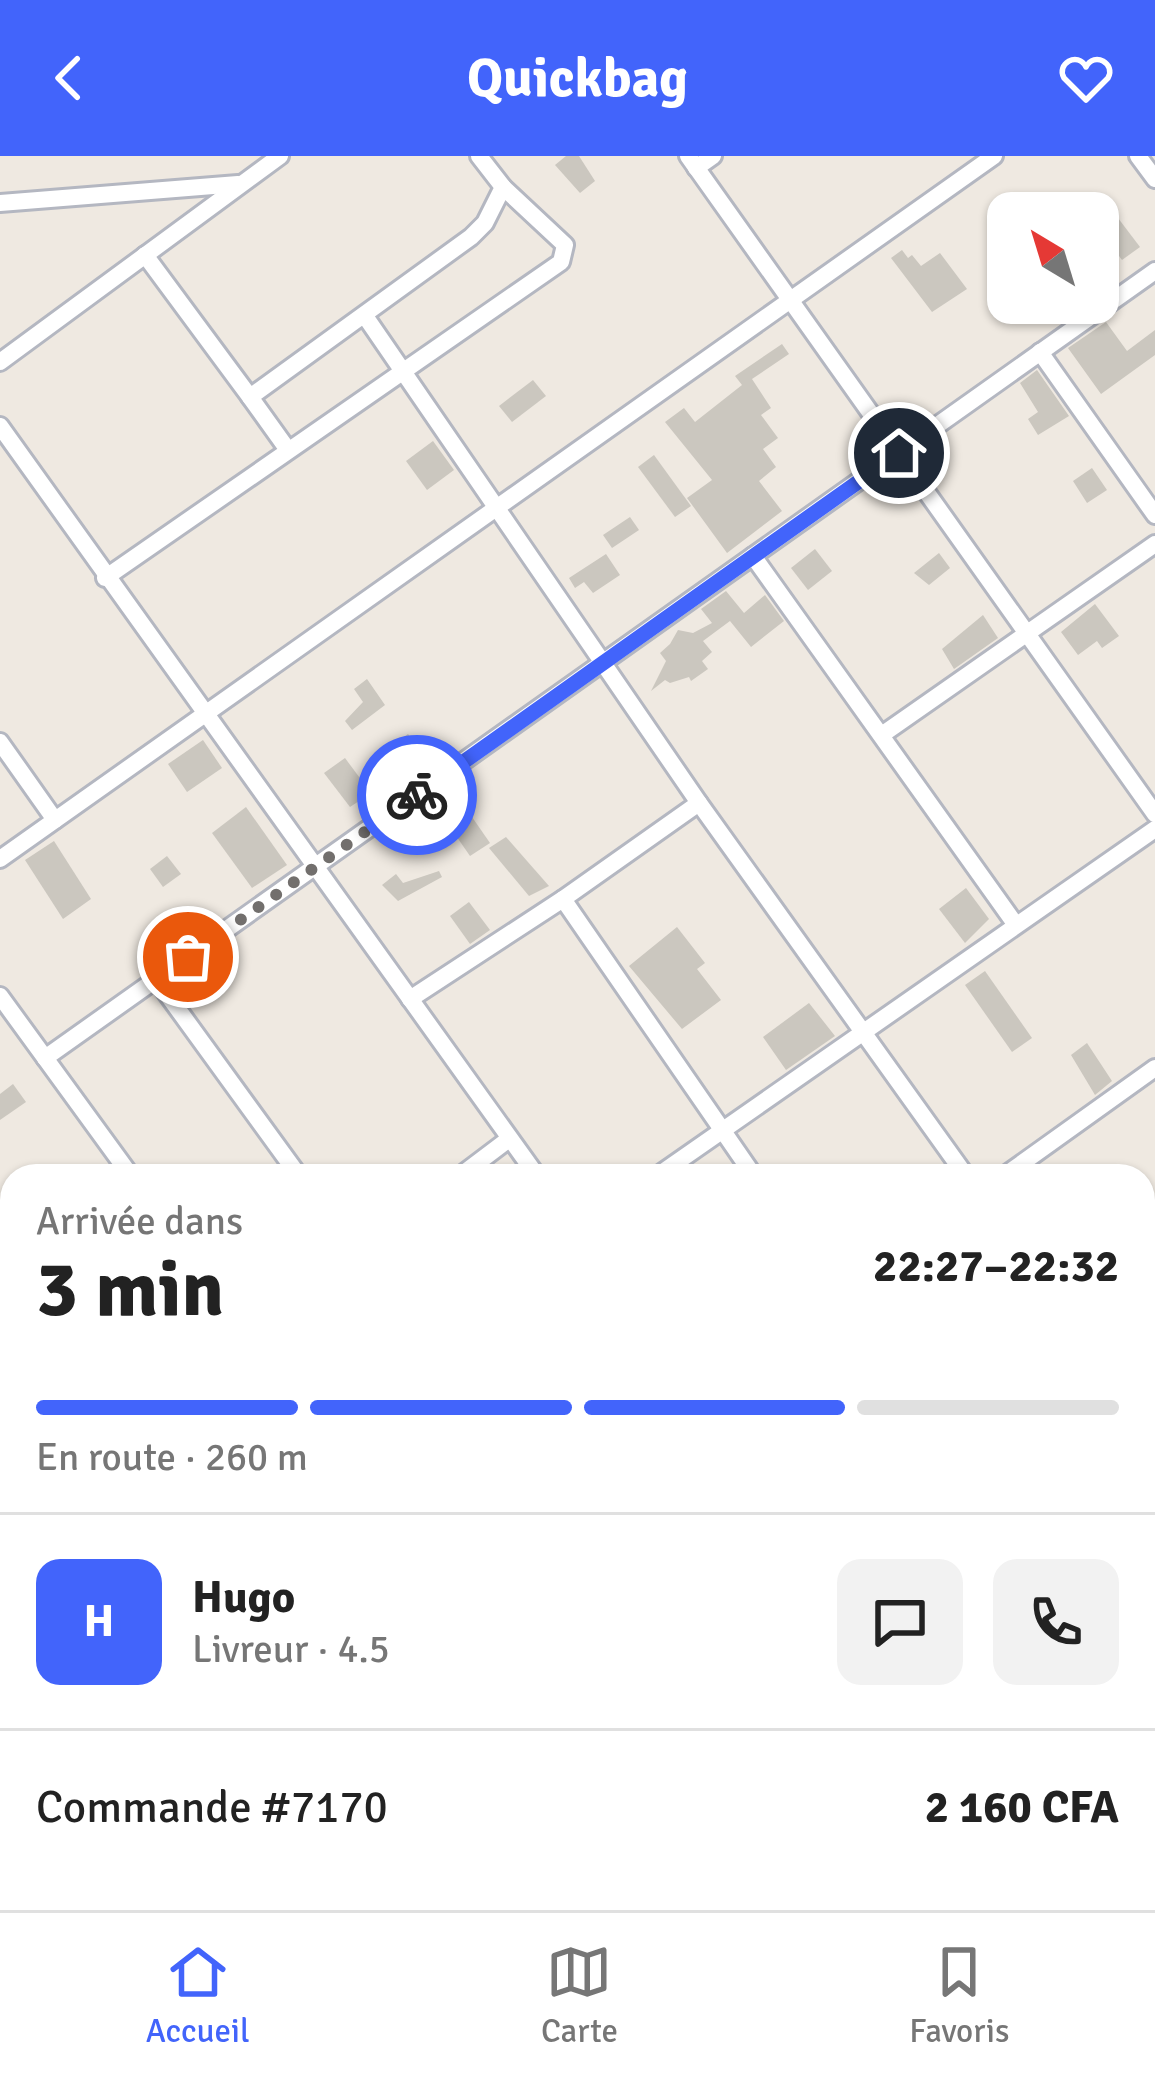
<!DOCTYPE html>
<html lang="fr">
<meta charset="utf-8">
<style>
body{margin:0;font-family:Signika,sans-serif;background:#f2f2f2;color:#222;height:100vh;display:flex;flex-direction:column;font-size:45px;white-space:nowrap}
*{box-sizing:border-box;margin:0}
p{font-size:39px;color:#767676}
.icon{flex:none;width:66px;height:66px;fill:none;stroke:currentColor;stroke-width:2;stroke-linecap:round;stroke-linejoin:round}
.map{position:relative;flex:1;overflow:hidden}
.details{position:absolute;left:0px;top:1008px;width:1155px;height:747px;display:flex;flex-direction:column;background:#fff;border-radius:36px 36px 0 0;box-shadow:0 3px 9px #0004}
.details>*{flex:none}
.needle{width:78px;rotate:322deg}
.buttons{position:absolute;left:987px;top:36px;display:grid;gap:24px}
.buttons a{display:grid;place-items:center;width:132px;height:132px;border-radius:24px;background:#fff;box-shadow:0 3px 9px #0004;font-size:60px}
.pin{position:absolute;display:grid;place-items:center;width:102px;height:102px;color:#fff;margin:-51px;border:6px solid #fff;border-radius:50%;box-shadow:0 3px 12px #0007}
.courier{position:absolute;display:grid;place-items:center;width:120px;height:120px;margin:-60px;border:9px solid #4264fb;border-radius:50%;background:#fff;color:#222;box-shadow:0 3px 15px #0007}
.summary em{font-style:normal;font-weight:700}
.summary div{display:flex;flex-direction:column-reverse}
.summary{display:flex;align-items:center;justify-content:space-between;height:204px;padding:0 36px}
h1{font-size:78px;font-weight:700;line-height:90px}
.bar{display:grid;grid-template-columns:repeat(4,1fr);gap:18px 12px;align-content:center;height:144px;padding:0 36px}
.bar i{height:15px;border-radius:9px;background:#e0e0e0}
.bar .current{background:#4264fb}
.bar p{grid-column:span 4}
.line{display:flex;align-items:center;gap:30px;padding:0 36px;border-top:3px solid #e0e0e0}
.line div{flex:1}
.round{display:grid;place-items:center;flex:none;width:126px;height:126px;border-radius:24px;background:#f2f2f2}
header{display:flex;justify-content:space-between;align-items:center;height:156px;padding:0 36px;background:#4264fb;color:#fff;font-size:54px;font-weight:700}
.tabs{display:flex;justify-content:space-around;align-items:center;height:168px;border-top:3px solid #e0e0e0;background:#fff;font-size:33px;color:#767676}
.tabs a{display:grid;justify-items:center;gap:6px}
.tabs .current{color:#4264fb}
.map>svg:first-child{display:block}
.building{fill:#cbc7bf}
.lines{fill:none;stroke-linecap:round;stroke-linejoin:round}
.minor-casing{stroke:#b4b7c1;stroke-width:22}
.minor{stroke:#fff;stroke-width:16}
.done{stroke:#726f6d;stroke-width:12;stroke-dasharray:0 21.6}
.route{stroke:#4264fb;stroke-width:15}
</style>
<header><svg class="icon" aria-label="back" viewBox="0 0 24 24"><path d="M15 5l-7 7 7 7"/></svg>Quickbag<svg class="icon" aria-label="heart" viewBox="0 0 24 24"><path d="M12 20l-8-8c-3-5 5-10 8-4 3-6 11-1 8 4z"/></svg></header>
<div class="map">
<svg width="1155" height="1754" viewBox="0 0 1155 1754">
<rect width="100%" height="100%" fill="#efe9e1"/>
<g class="building">
<polygon points="566,0 579,0 595,25 580,37 555,9"/>
<polygon points="1118,62 1140,91 1122,104 1102,77"/>
<polygon points="902,94 908,102 912,99 921,110 940,97 967,133 932,156 891,102"/>
<polygon points="1106,166 1127,195 1155,174 1155,199 1101,238 1068,192"/>
<polygon points="782,188 789,198 752,223 771,252 761,259 778,282 763,293 776,311 759,325 782,355 727,397 687,342 712,324 665,266 684,252 695,266 742,229 735,220"/>
<polygon points="1037,214 1069,260 1038,279 1028,263 1038,256 1020,227"/>
<polygon points="533,224 546,240 512,266 499,250"/>
<polygon points="433,285 454,314 427,334 406,305"/>
<polygon points="654,299 691,350 675,361 638,311"/>
<polygon points="1092,312 1107,334 1087,347 1073,325"/>
<polygon points="630,361 639,374 612,392 603,379"/>
<polygon points="815,393 832,415 808,434 791,412"/>
<polygon points="939,397 950,412 929,429 914,417"/>
<polygon points="606,398 620,419 593,437 584,426 575,432 569,422"/>
<polygon points="726,435 744,457 765,439 784,465 751,491 730,465 703,485 712,496 702,505 708,513 691,525 689,521 670,527 665,524 651,535 666,505 660,497 670,488 678,474 693,477 712,467 701,453"/>
<polygon points="1095,448 1119,480 1102,492 1097,485 1078,499 1061,476"/>
<polygon points="983,459 998,482 954,513 942,493"/>
<polygon points="367,523 385,549 352,574 345,565 363,546 354,533"/>
<polygon points="408,578 426,603 412,613 392,590"/>
<polygon points="203,584 222,612 187,636 168,608"/>
<polygon points="345,602 371,637 350,651 324,617"/>
<polygon points="246,651 287,709 252,732 212,677"/>
<polygon points="472,661 490,687 470,700 452,674"/>
<polygon points="506,681 549,730 529,740 489,692"/>
<polygon points="54,685 91,743 63,763 25,704"/>
<polygon points="167,700 181,718 163,731 150,713"/>
<polygon points="439,715 442,721 398,745 382,729 396,718 403,727"/>
<polygon points="966,732 989,763 965,787 939,753"/>
<polygon points="469,746 490,774 470,788 450,760"/>
<polygon points="677,771 705,807 697,813 721,844 682,873 629,810"/>
<polygon points="985,815 1032,882 1012,896 965,829"/>
<polygon points="809,847 835,880 786,914 763,881"/>
<polygon points="1087,887 1112,925 1095,939 1071,899"/>
<polygon points="13,928 26,946 0,964 0,938"/>
<polygon points="1143,1217 1155,1232 1155,1275 1143,1283"/>
</g>
<g class="lines">
<g class="minor-casing">
<g id="minor">
<polyline points="688,0 1155,658"/>
<polyline points="1138,0 1155,23"/>
<polyline points="696,12 713,0"/>
<polyline points="0,47 238,28"/>
<polyline points="145,99 250,241 471,81 485,67 503,31 479,0"/>
<polyline points="365,160 699,647 966,1020"/>
<polyline points="1040,196 1155,359"/>
<polyline points="0,206 280,0"/>
<polyline points="250,241 288,294"/>
<polyline points="0,270 537,1020"/>
<polyline points="753,400 1016,769"/>
<polyline points="105,422 561,106 565,89 503,31"/>
<polyline points="883,578 1155,388"/>
<polyline points="0,586 55,664"/>
<polyline points="0,703 994,0"/>
<polyline points="563,743 754,1020"/>
<polyline points="156,823 299,1020"/>
<polyline points="0,840 131,1020"/>
<polyline points="410,843 563,743 699,647"/>
<polyline points="45,902 1155,115"/>
<polyline points="460,1020 509,983"/>
<polyline points="657,1020 1155,673"/>
<polyline points="1004,1020 1155,912"/>
<polyline points="0,1131 12,1123"/>
<polyline points="1143,1151 1155,1142"/>
<polyline points="1143,1298 1155,1290"/>
<polyline points="0,1354 12,1344"/>
<polyline points="0,1438 12,1455"/>
<polyline points="1143,1517 1155,1508"/>
<polyline points="1143,1562 1155,1578"/>
<polyline points="0,1682 12,1698"/>
<polyline points="45,1743 53,1754"/>
<polyline points="216,1743 223,1754"/>
<polyline points="660,1743 668,1754"/>
<polyline points="807,1743 814,1754"/>
<polyline points="1040,1743 1048,1754"/>
<polyline points="300,1754 315,1743"/>
<polyline points="505,1754 520,1743"/>
<polyline points="1142,1754 1155,1745"/>
</g>
</g>
<use href="#minor" class="minor"/>
</g>
<g class="lines">
<polyline class="done" points="188,801 417,639"/>
<polyline class="route" points="417,639 899,297"/>
</g>
</svg>
<div class="buttons">
<a><svg class="needle" viewBox="-14 -14 28 28"><path d="M0-13l5 13h-10z" fill="#e53935"/><path d="M0 13l5-13h-10z" fill="#767676"/></svg></a>
</div>
<div class="pin" style="left:188px;top:801px;background:#ea580c"><svg class="icon" aria-label="bag" viewBox="0 0 24 24"><path d="M5 8h14l-1 12H6zM9 8a3 3 0 0 1 6 0"/></svg></div>
<div class="pin" style="left:899px;top:297px;background:#1f2937"><svg class="icon" aria-label="home" viewBox="0 0 24 24"><path d="M3 11l9-7 9 7M6 9v11h12V9"/></svg></div>
<div class="courier" style="left:417px;top:639px"><svg class="icon" aria-label="bike" viewBox="0 0 24 24"><circle cx="6" cy="16" r="4"/><circle cx="18" cy="16" r="4"/><path d="M6 16l4-8h5l3 8M10 8l3 8H6M13 5h3"/></svg></div>
<section class="details">
<div class="summary"><div><h1>3 min</h1><p>Arrivée dans</p></div><em>22:27–22:32</em></div>
<div class="bar"><i class="current"></i><i class="current"></i><i class="current"></i><i></i><p>En route · 260 m</p></div>
<div class="line" style="height:216px"><b class="round" style="background:#4264fb;color:#fff">H</b><div><b>Hugo</b><p>Livreur · 4.5</p></div><a class="round"><svg class="icon" aria-label="chat" viewBox="0 0 24 24"><path d="M4 5h16v11H9l-5 4z"/></svg></a><a class="round"><svg class="icon" aria-label="phone" viewBox="0 0 24 24"><path d="M5 4h4l2 5-3 2q2 4 5 5l2-3 5 2v4C11 20 4 13 5 4z"/></svg></a></div>
<div class="line" style="height:156px"><div>Commande #7170</div><b>2 160 CFA</b></div>
</section>
</div>
<nav class="tabs">
<a class="current"><svg class="icon" aria-label="home" viewBox="0 0 24 24"><path d="M3 11l9-7 9 7M6 9v11h12V9"/></svg>Accueil</a>
<a><svg class="icon" aria-label="map" viewBox="0 0 24 24"><path d="M3 6l6-2 6 2 6-2v14l-6 2-6-2-6 2zM9 4v14M15 6v14"/></svg>Carte</a>
<a><svg class="icon" aria-label="saved" viewBox="0 0 24 24"><path d="M7 4h10v16l-5-4-5 4z"/></svg>Favoris</a>
</nav>
